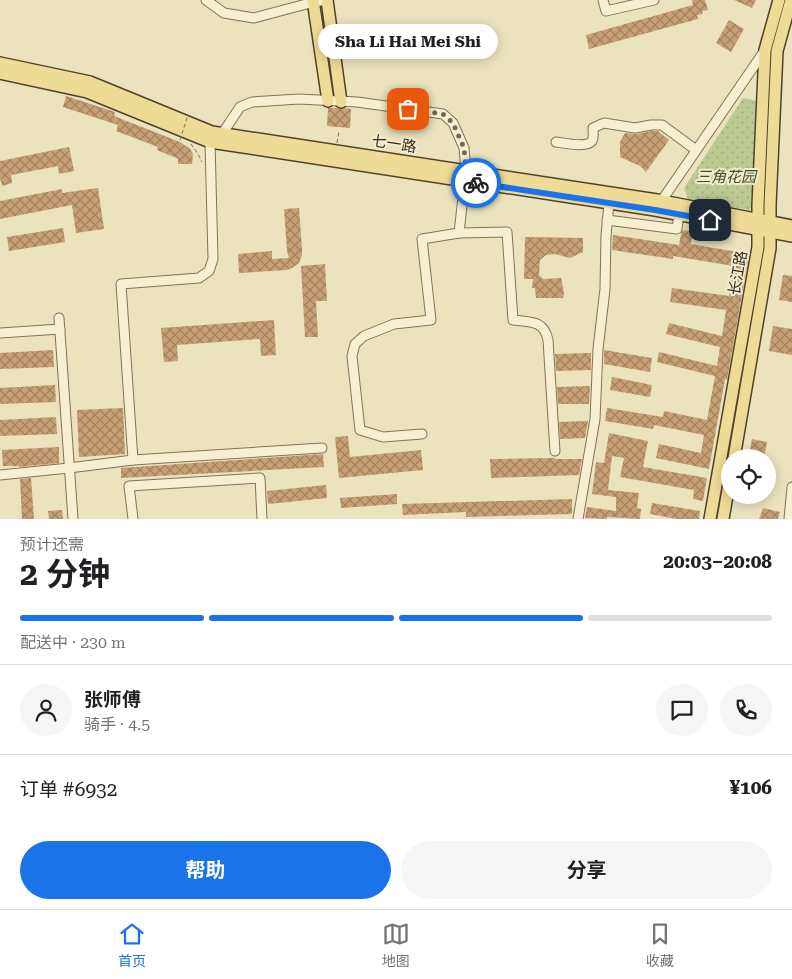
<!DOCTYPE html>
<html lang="zh">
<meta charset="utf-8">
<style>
body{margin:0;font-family:"Roboto Serif","Noto Sans SC",serif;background:#f6f6f6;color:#202124;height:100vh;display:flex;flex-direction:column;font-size:19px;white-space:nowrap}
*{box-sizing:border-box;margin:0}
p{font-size:16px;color:#757577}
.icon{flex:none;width:28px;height:28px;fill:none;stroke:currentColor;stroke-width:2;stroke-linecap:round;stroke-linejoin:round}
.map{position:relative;height:519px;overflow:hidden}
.drawer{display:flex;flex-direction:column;background:#fff;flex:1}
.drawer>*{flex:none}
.buttons{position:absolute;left:721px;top:449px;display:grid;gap:10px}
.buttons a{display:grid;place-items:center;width:55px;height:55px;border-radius:50%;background:#fff;box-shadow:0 2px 12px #0003;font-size:25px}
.pin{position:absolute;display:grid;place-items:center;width:42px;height:42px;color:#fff;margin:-21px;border-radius:10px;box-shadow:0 2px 8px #0006}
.courier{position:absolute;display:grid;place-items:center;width:50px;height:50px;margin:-25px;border:4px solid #1a73e8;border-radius:50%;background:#fff;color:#222;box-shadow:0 1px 6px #0007}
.bubble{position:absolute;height:35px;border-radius:18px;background:#fff;box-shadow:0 2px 12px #0003;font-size:16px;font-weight:700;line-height:35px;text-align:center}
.overview em{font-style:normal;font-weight:700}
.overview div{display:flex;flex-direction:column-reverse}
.overview{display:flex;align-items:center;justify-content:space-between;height:85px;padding:0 20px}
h1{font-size:32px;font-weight:700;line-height:38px}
.bar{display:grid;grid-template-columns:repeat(4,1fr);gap:8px 5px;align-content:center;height:60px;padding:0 20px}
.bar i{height:6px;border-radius:4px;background:#e0e0e0}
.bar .current{background:#1a73e8}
.bar p{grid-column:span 4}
.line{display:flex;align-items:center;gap:12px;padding:0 20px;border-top:1px solid #e0e0e0}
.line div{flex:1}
.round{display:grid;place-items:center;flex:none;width:52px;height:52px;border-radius:26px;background:#f6f6f6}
.cta{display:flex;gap:10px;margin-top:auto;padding:10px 20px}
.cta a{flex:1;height:58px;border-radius:30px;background:#1a73e8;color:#fff;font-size:20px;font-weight:700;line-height:58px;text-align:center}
.cta a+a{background:#f6f6f6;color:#202124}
.tabs{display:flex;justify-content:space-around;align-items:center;height:70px;border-top:1px solid #e0e0e0;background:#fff;font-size:14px;color:#757577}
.tabs a{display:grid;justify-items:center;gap:2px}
.tabs .current{color:#1a73e8}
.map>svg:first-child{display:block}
.park{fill:url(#park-dots)}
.building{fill:url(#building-cross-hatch)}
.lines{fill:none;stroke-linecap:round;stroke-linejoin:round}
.minor-casing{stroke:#837358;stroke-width:11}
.major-casing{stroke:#51412c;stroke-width:14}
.path{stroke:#837358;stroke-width:1;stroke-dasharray:4 2.5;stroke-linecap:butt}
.minor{stroke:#f7efd1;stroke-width:9}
.major{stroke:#eedb96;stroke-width:11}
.path-bridge{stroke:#837358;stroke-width:1;stroke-dasharray:4 2.5;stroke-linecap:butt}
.done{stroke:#736a55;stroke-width:5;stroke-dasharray:0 9}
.route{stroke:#1a73e8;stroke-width:6}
.labels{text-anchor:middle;stroke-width:4;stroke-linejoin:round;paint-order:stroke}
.street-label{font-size:15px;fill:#33291c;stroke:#f3ecce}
.park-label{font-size:15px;font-style:italic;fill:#404f23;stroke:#f3ecce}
</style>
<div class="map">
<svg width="792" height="519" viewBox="0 0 792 519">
<defs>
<pattern id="park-dots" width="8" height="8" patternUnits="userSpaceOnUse" patternTransform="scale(1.25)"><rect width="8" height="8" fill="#bdc993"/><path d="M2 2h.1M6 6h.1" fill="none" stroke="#a3ad7e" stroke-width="1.8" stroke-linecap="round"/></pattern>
<pattern id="building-cross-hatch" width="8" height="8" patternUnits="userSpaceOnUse" patternTransform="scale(1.25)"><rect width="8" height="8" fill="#c8a076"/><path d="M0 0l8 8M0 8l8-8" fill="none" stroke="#a38260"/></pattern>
</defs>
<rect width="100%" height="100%" fill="#ebe2be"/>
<polygon class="park" points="743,98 757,101 754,200 750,210 688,199 684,188"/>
<g class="building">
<polygon points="692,0 705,0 708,10 702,11 703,14 697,15 698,19 589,49 586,35 693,5"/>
<polygon points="734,0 756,0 752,8"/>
<polygon points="729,20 744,29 731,52 716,43"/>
<polygon points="66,96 115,112 114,116 180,142 190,149 193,154 192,164 178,164 178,159 174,157 157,150 158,147 116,131 118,125 63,107"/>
<polygon points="328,108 337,108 342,109 345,108 351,109 350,128 327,126"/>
<polygon points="652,131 658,131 669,140 646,172 640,166 620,157 620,142 625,133 636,134"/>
<polygon points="69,147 74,171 59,174 58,166 11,175 12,183 2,186 0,178 0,161"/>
<polygon points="98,188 104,229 76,233 72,205 0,219 0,201 62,189 62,193"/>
<polygon points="299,208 302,249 302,255 299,263 292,268 287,270 239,273 238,254 272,251 272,259 289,258 287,251 284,209"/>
<polygon points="63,228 65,242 9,251 7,237"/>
<polygon points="683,230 693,232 691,244 749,254 727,380 725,379 709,469 656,458 659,444 701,453 704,435 654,425 653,429 605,421 607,408 663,417 664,411 707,420 715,376 657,362 659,352 717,366 720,347 666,334 669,323 722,336 726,310 670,302 672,288 729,296 734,266 673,256 673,259 612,250 613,235 679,245 681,234"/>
<polygon points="525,237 583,238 583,252 570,258 555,254 546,255 540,260 539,275 543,279 561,278 564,293 563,298 536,298 535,288 532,288 533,279 524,279"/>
<polygon points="325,264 327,301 316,301 318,337 305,337 301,266"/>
<polygon points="783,275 792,276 792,302 779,300"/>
<polygon points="274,320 276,355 261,356 260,339 177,345 178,361 164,362 161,328"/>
<polygon points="773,326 792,329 792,355 769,351"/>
<polygon points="53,350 54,367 0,369 0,353"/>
<polygon points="604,350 652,358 650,372 604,364"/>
<polygon points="591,353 591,370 556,371 555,354"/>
<polygon points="612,377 652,385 650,397 610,390"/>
<polygon points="55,385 56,402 0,404 0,388"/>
<polygon points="590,386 589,404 558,404 557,387"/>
<polygon points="123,408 125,454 79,457 77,410"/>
<polygon points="56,417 57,434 0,436 0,420"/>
<polygon points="588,421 585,438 560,439 559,422"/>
<polygon points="609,433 648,441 643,467 707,478 703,501 693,499 694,490 620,477 624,458 612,456 608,490 639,493 637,508 641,509 640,519 607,517 607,519 585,518 587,507 616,511 616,497 592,494 596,462 604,463"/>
<polygon points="348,436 350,457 421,450 423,470 339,478 335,437"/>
<polygon points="752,439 767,442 764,458 748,458"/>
<polygon points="59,447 59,463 19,467 19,466 3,466 2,450"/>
<polygon points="323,454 324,467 121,478 121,468"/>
<polygon points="555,458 555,459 582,459 579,475 491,478 490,459"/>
<polygon points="31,478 34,519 22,519 20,479"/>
<polygon points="326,485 327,498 268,504 267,491"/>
<polygon points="397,494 397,504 341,508 340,498"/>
<polygon points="572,499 572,514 466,517 466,512 403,515 402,504"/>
<polygon points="652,503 700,511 699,519 677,519 650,514"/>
<polygon points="763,508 780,512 778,519 759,519"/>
<polygon points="62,510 63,519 49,519 48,511"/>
</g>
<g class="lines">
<g class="minor-casing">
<g id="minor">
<polyline points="206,0 224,13 254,18 314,2 326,0"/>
<polyline points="603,0 606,11 654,0"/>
<path d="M222,134L240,107L252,102L299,99L357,102L443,114L453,123L464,148L466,170L459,233L507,232L513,320C530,322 544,320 548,340L555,451"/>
<path d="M556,142C564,143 587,148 592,141C594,138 593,132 593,128L604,123L635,128L651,125H662L696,150"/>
<polyline points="658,206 765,50"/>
<polyline points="607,220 677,229 679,214"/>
<polyline points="59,318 73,519"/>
<polyline points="0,333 60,329"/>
<polyline points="422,434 383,437 360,430 352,356 355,344 364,336 394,324 431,320 422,239 459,233"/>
<polyline points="133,460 121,284 199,278 209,271 213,259 210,142"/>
<polyline points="0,475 69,468 133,460 322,448"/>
<polyline points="133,519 129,486 260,478 262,519"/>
<polyline points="578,519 595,419 598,349 605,289 606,236 609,203"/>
<polyline points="789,519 792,487"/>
</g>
</g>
<g class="major-casing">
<g id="major">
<polyline points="313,0 328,101"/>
<polyline points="327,0 341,102"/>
<polyline points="0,63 90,82 212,132 657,200 792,226"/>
<polyline points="0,73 87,92 210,142 655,210 792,236"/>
<polyline points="734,458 770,248 770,205 777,51 791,0"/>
<polyline points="710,519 758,247 758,205 765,50 779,0"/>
<polyline points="723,519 730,478"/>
</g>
</g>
<g class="path">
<polyline points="337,143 339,131"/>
<polyline points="191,144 198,154 202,162"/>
</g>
<use href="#minor" class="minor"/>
<use href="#major" class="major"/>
<polyline class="path-bridge" points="180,140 188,115"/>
</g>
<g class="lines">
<polyline class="done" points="408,109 443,114 453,123 464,148 466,170 465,181 476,183"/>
<polyline class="route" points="476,183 655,210 710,220"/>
</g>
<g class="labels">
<g class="street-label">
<text transform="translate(394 144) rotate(9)" y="5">七一路</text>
<text transform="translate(738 273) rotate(-80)" y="5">长江路</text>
</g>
<g class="park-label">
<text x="726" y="182">三角花园</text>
</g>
</g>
</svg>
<div class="buttons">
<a><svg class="icon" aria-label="locate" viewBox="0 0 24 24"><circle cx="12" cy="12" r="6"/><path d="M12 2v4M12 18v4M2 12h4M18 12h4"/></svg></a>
</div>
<div class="pin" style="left:408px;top:109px;background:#ea580c"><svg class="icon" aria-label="bag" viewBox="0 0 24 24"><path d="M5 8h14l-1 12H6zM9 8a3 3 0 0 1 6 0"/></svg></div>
<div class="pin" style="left:710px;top:220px;background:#1f2937"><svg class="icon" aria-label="home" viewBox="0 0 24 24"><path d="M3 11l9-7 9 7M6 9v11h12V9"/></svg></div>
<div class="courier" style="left:476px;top:183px"><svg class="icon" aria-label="bike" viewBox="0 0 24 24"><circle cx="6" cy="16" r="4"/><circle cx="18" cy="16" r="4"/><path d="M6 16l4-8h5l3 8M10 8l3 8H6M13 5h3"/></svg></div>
<div class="bubble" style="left:318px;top:24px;width:180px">Sha Li Hai Mei Shi</div>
</div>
<section class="drawer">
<div class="overview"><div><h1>2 分钟</h1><p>预计还需</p></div><em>20:03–20:08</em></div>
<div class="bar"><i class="current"></i><i class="current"></i><i class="current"></i><i></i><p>配送中 · 230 m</p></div>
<div class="line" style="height:90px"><a class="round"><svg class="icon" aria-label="person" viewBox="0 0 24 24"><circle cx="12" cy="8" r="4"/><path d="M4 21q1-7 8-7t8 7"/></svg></a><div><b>张师傅</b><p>骑手 · 4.5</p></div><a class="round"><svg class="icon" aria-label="chat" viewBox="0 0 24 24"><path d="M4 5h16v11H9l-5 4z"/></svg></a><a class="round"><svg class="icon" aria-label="phone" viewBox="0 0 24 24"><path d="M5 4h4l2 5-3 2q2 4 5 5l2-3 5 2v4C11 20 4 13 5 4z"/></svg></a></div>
<div class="line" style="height:65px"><div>订单 #6932</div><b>¥106</b></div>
<div class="cta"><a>帮助</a><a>分享</a></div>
</section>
<nav class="tabs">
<a class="current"><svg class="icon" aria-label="home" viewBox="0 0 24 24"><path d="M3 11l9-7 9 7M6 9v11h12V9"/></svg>首页</a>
<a><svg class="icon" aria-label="map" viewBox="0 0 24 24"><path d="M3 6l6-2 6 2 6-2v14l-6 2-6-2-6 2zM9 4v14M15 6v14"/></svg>地图</a>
<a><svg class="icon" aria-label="saved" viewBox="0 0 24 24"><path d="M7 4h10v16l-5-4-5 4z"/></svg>收藏</a>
</nav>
